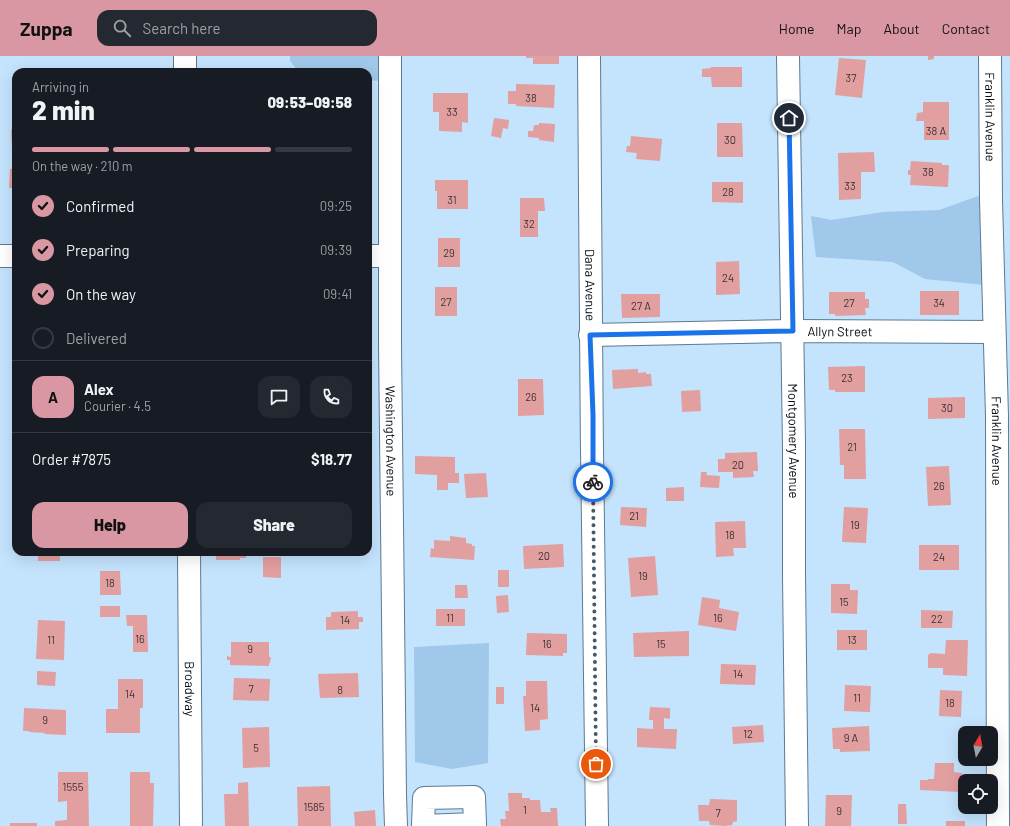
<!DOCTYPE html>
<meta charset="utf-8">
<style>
body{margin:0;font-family:Barlow,sans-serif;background:#242831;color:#f1f3f6;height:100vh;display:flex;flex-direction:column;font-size:15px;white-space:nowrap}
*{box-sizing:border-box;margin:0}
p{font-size:13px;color:#9ea1a6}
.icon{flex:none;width:22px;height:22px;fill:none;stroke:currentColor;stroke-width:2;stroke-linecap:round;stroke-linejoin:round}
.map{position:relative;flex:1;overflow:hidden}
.drawer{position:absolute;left:12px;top:12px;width:360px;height:488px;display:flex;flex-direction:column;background:#171b24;border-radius:12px;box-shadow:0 4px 16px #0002}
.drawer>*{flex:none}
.needle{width:26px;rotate:10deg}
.buttons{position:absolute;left:958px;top:670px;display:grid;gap:8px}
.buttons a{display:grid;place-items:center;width:40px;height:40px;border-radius:8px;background:#171b24;box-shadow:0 4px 16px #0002;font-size:20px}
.pin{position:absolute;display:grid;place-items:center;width:34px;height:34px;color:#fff;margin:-17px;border:2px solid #fff;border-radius:50%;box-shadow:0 1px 4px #0007}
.courier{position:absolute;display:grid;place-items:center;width:40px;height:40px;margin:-20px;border:3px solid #1a73e8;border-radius:50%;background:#fff;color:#222;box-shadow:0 1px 5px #0007}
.summary em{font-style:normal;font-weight:800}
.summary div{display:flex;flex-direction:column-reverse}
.summary{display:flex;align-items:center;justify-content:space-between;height:68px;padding:0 20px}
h1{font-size:26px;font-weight:800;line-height:30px}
.bar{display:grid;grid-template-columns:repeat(4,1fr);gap:6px 4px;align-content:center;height:48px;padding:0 20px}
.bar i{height:5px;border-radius:3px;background:#363941}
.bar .active{background:#d897a2}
.bar p{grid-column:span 4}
.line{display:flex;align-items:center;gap:10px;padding:0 20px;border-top:1px solid #363941}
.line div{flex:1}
.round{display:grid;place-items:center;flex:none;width:42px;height:42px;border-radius:12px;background:#242831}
ol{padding:0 20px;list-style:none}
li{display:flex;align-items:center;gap:12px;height:44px}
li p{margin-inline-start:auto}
li .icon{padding:4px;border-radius:50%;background:#d897a2;color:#111;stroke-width:4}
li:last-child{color:#9ea1a6}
li i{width:22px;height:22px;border:2px solid #363941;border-radius:50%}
.primary-button{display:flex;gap:8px;margin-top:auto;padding:8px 20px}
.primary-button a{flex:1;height:46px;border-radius:12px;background:#d897a2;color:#111;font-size:16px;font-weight:800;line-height:46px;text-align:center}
.primary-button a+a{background:#242831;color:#f1f3f6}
header{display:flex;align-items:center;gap:24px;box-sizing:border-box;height:56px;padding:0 20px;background:#d897a2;color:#111}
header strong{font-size:19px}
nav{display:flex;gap:22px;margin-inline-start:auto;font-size:14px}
.search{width:280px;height:36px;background:#242831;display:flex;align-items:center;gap:10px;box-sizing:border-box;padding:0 14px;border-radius:12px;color:#9ea1a6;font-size:15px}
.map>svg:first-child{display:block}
.green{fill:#a0c8ea}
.building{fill:#e29f9f}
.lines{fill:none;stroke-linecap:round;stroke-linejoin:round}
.minor-casing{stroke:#5d7a90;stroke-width:24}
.minor{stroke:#fff;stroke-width:22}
.done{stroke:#475866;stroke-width:4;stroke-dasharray:0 7.2}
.route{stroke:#1a73e8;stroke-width:5}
.labels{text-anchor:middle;stroke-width:4;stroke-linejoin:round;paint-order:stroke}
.number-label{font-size:11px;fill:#3c3238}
.street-label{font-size:13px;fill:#040d15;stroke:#dcefff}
</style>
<header>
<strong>Zuppa</strong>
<div class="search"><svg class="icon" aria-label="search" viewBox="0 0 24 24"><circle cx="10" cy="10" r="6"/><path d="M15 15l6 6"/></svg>Search here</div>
<nav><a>Home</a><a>Map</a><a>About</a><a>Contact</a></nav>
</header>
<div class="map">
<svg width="1010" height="770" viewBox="0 0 1010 770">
<rect width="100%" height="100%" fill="#c4e3fd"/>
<g class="green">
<polygon points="290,0 385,0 390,24 368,25 368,16 299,16 290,5"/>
<polygon points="981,139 984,229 925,223 893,206 816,201 811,160 831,164 883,156 939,154"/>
<polygon points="489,587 488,707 452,713 415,706 414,591"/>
</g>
<g class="building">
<polygon points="526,0 559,0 559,8 533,8 533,2 526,2"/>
<polygon points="928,0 934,0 934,3 928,4"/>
<polygon points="839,2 866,4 862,42 835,39"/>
<polygon points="711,11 742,11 742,31 712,31 711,21 702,21 702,13 711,12"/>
<polygon points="516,28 555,29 554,52 516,50 516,48 508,48 508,35 516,35"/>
<polygon points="433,37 468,37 468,67 462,66 462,76 439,75 439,56 433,56"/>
<polygon points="923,46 949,46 949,84 924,84 924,65 916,65 917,57 923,56"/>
<polygon points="494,62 509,64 508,73 503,72 501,82 491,80"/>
<polygon points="539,67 555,68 554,86 539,84 539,82 528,81 528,75 533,75 534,69 539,69"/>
<polygon points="717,67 742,67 743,101 717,101"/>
<polygon points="11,74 16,74 16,91 12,92"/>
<polygon points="631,80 662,83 660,105 636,103 637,97 626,96 627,90 630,90"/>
<polygon points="874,96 875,116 861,116 861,143 839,144 838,97"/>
<polygon points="911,105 942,107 942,109 949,109 948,131 910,129 911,119 908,119 908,114 910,114"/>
<polygon points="10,113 16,113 16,132 9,132"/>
<polygon points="435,124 468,124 468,153 437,153 437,135 435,135"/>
<polygon points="712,126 743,126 743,147 712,146"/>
<polygon points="520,142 544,142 545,155 538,155 538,181 520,181"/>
<rect x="438" y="182" width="22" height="29"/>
<polygon points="739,205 740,238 716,239 716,206"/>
<rect x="435" y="231" width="22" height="29"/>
<rect x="920" y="235" width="39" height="24"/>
<polygon points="829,236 865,236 865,243 869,243 869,252 865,252 866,259 835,260 835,258 829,258"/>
<polygon points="621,238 660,238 660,261 622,262"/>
<polygon points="865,310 865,336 835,336 835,334 829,334 828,311"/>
<polygon points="638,313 638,317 646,316 646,318 651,318 652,330 613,333 612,314"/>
<polygon points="518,323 543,323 544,359 518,360"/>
<polygon points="700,334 701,355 682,356 681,335"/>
<polygon points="965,341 965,362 928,363 928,342"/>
<polygon points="839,373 865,373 866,423 844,423 844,409 840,409"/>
<polygon points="757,396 758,415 753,415 754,421 733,422 733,416 718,416 718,403 725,403 725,397"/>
<polygon points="415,400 455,401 455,417 459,417 459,427 448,427 448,434 437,434 437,419 415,418"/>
<polygon points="949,410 951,449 928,450 926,411"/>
<polygon points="701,416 707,416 706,419 720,420 719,432 700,431"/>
<polygon points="486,417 488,441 466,442 464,418"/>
<polygon points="684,431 684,445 666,445 666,432"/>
<polygon points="621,451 647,452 646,471 620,469"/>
<polygon points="844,451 868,452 866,487 842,486"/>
<polygon points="745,465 746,492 733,492 734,500 716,501 715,466"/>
<polygon points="450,480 466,482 466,487 472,488 472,490 475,490 474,504 430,501 431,492 434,493 434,484 450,485"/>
<polygon points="563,488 564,511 524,513 523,490"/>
<rect x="919" y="489" width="40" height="25"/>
<rect x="38" y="496" width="22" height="9"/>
<polygon points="216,496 246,496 246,502 240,502 240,504 216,504"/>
<polygon points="655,500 658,539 631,541 628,502"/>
<polygon points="263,501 281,501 281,522 263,521"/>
<rect x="498" y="514" width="11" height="17"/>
<polygon points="100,515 120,515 121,539 100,539"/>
<polygon points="831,528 850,528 850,534 858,534 857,558 831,557"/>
<polygon points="455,529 467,529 468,542 455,542"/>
<polygon points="508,539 509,556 497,557 496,540"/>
<polygon points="702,541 720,544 719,552 739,556 736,575 698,569"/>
<rect x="100" y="550" width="20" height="11"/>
<rect x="436" y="553" width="29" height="17"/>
<polygon points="921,554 953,555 952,572 921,572"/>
<polygon points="358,555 358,561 363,561 363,566 359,566 359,573 326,574 326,561 331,561 331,556"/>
<polygon points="126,559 147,559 148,596 133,596 133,570 127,570"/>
<polygon points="38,564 65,565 64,604 36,603"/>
<rect x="837" y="574" width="30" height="20"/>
<polygon points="689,575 689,600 634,601 633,577"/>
<polygon points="527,577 567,578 567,597 563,597 563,600 526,599"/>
<polygon points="946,584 968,584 967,620 943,619 943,612 928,612 928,599 931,597 945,598"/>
<polygon points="231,586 269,586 269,601 271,601 270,607 269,607 269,610 230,609 230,604 227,604 227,600 231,601"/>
<polygon points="721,608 756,609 755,629 720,628"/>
<polygon points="37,615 56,616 55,630 37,629"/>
<polygon points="358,617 359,641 320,642 318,618"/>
<polygon points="234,622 270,623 269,645 233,644"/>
<polygon points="118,623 143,623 143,652 140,652 140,677 106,677 106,653 118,653"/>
<polygon points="526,625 547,625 548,663 540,664 540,674 525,675 523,640 526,640"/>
<polygon points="845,629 871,630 870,656 844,655"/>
<rect x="496" y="631" width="8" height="17"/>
<polygon points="940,634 962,635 961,661 939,660"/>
<polygon points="650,651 670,652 670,663 664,662 664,673 677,673 676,693 637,691 637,672 653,673 653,664 649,664"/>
<polygon points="24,652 66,654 66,679 44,678 45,677 29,676 29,675 23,675"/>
<polygon points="763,669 764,686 733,688 732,671"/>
<polygon points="869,670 870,695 840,696 840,693 833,693 832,672"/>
<polygon points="269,671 270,711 243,712 242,672"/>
<polygon points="935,707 954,707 954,716 962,717 961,736 920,734 920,724 928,724 928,723 934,723"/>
<polygon points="58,716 88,716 89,770 55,770 55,765 67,764 67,745 58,746"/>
<polygon points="130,716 150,716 150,727 154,727 153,770 130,770"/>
<polygon points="248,726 249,770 225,770 224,738 238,738 238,727"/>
<polygon points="330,730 331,770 298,770 297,731"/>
<polygon points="508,737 522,737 522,742 530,742 530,744 540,744 541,756 551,756 550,752 557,752 558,770 501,770 500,763 506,763 505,755 509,755"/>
<polygon points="826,739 852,739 851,770 825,770"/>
<polygon points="710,743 737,744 737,765 733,766 732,769 724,770 710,769 709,765 699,765 698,749 709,749"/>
<polygon points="898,748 906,748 907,768 898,768"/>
<polygon points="375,754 376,770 355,770 354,756"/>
<rect x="946" y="765" width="19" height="5"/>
<rect x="10" y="767" width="27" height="3"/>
</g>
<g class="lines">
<g class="minor-casing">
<g id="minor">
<polyline points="185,0 185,16"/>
<path id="s1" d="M390,0V289L395,739L396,770"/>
<path id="s2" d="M589,0C590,257 593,513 597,770"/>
<path id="s3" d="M788,0L794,389V520L797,770"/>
<path id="s4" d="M990,0L991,144L997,360L998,770"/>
<polyline points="0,200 16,200"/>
<polyline points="368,200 390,200"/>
<path id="s5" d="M590,279L793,275L994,276"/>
<path id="s6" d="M189,496L191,770"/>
<polygon points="474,741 475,768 423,770 424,742"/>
</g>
</g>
<use href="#minor" class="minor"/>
</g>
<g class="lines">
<polyline class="done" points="593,426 596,708"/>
<polyline class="route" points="593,426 593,359 590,279 793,275 789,62"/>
</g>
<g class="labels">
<g class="number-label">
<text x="851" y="26">37</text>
<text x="531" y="46">38</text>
<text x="452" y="60">33</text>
<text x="936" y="79">38 A</text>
<text x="730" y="88">30</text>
<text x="928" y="120">38</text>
<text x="850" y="134">33</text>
<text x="728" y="140">28</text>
<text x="452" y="148">31</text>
<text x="529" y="172">32</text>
<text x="449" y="201">29</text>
<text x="728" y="226">24</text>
<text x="446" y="250">27</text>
<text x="849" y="251">27</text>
<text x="939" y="251">34</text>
<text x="641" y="254">27 A</text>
<text x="847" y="326">23</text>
<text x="531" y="345">26</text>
<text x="947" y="356">30</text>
<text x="852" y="395">21</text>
<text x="738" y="413">20</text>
<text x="939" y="434">26</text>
<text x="634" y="464">21</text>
<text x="855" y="473">19</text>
<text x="730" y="483">18</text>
<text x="544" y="504">20</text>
<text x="939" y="505">24</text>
<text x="643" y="524">19</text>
<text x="110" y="531">18</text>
<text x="844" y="550">15</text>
<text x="450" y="566">11</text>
<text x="718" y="566">16</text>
<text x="937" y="567">22</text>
<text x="345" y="568">14</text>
<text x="140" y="587">16</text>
<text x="51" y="588">11</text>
<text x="852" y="588">13</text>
<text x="547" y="592">16</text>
<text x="661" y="592">15</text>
<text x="250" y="597">9</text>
<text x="738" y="622">14</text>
<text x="251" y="637">7</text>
<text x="340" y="638">8</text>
<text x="130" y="642">14</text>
<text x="857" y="646">11</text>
<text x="950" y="651">18</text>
<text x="535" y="656">14</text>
<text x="45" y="668">9</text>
<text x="748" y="682">12</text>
<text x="851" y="686">9 A</text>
<text x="256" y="696">5</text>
<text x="73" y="735">1555</text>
<text x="314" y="755">1585</text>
<text x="525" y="758">1</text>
<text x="839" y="759">9</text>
<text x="718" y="761">7</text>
</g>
<g class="street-label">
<text dy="5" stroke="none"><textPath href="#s4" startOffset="61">Franklin Avenue</textPath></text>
<text dy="5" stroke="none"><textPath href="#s2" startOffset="229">Dana Avenue</textPath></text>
<text dy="5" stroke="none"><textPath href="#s5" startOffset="250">Allyn Street</textPath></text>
<text dy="5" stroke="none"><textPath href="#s1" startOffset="385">Washington Avenue</textPath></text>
<text dy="5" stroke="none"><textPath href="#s3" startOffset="385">Montgomery Avenue</textPath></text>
<text dy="5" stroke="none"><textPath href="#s4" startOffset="385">Franklin Avenue</textPath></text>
<text dy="5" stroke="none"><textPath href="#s6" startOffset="137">Broadway</textPath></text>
</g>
</g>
</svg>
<div class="buttons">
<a><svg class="needle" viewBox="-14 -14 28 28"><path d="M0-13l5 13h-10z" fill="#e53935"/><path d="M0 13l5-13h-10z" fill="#9ea1a6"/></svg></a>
<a><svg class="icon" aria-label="locate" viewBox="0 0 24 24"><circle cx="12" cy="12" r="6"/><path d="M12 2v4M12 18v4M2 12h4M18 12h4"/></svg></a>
</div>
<div class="pin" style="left:596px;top:708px;background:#ea580c"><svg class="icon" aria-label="bag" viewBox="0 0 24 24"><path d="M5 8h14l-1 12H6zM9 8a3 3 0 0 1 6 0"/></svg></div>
<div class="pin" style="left:789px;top:62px;background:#1f2937"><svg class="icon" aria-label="home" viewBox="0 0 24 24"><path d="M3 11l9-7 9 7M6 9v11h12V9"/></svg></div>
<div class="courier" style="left:593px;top:426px"><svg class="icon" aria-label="bike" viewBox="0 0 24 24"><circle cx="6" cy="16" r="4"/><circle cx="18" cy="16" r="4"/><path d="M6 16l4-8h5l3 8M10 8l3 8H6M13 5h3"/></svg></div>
<section class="drawer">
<div class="summary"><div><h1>2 min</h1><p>Arriving in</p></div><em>09:53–09:58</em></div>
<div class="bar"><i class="active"></i><i class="active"></i><i class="active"></i><i></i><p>On the way · 210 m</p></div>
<ol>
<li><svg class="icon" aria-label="check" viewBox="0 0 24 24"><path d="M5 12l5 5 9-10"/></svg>Confirmed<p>09:25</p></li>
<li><svg class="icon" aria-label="check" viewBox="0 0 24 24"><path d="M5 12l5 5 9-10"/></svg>Preparing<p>09:39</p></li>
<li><svg class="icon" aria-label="check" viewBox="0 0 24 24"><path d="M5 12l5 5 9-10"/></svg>On the way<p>09:41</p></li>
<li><i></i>Delivered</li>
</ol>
<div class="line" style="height:72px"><b class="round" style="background:#d897a2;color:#111">A</b><div><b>Alex</b><p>Courier · 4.5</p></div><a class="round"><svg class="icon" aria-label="chat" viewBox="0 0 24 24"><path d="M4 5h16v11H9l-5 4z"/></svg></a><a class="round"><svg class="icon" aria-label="phone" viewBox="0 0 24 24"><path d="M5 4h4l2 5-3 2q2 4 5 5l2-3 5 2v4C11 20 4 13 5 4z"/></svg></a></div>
<div class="line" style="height:52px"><div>Order #7875</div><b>$18.77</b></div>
<div class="primary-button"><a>Help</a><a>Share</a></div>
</section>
</div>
